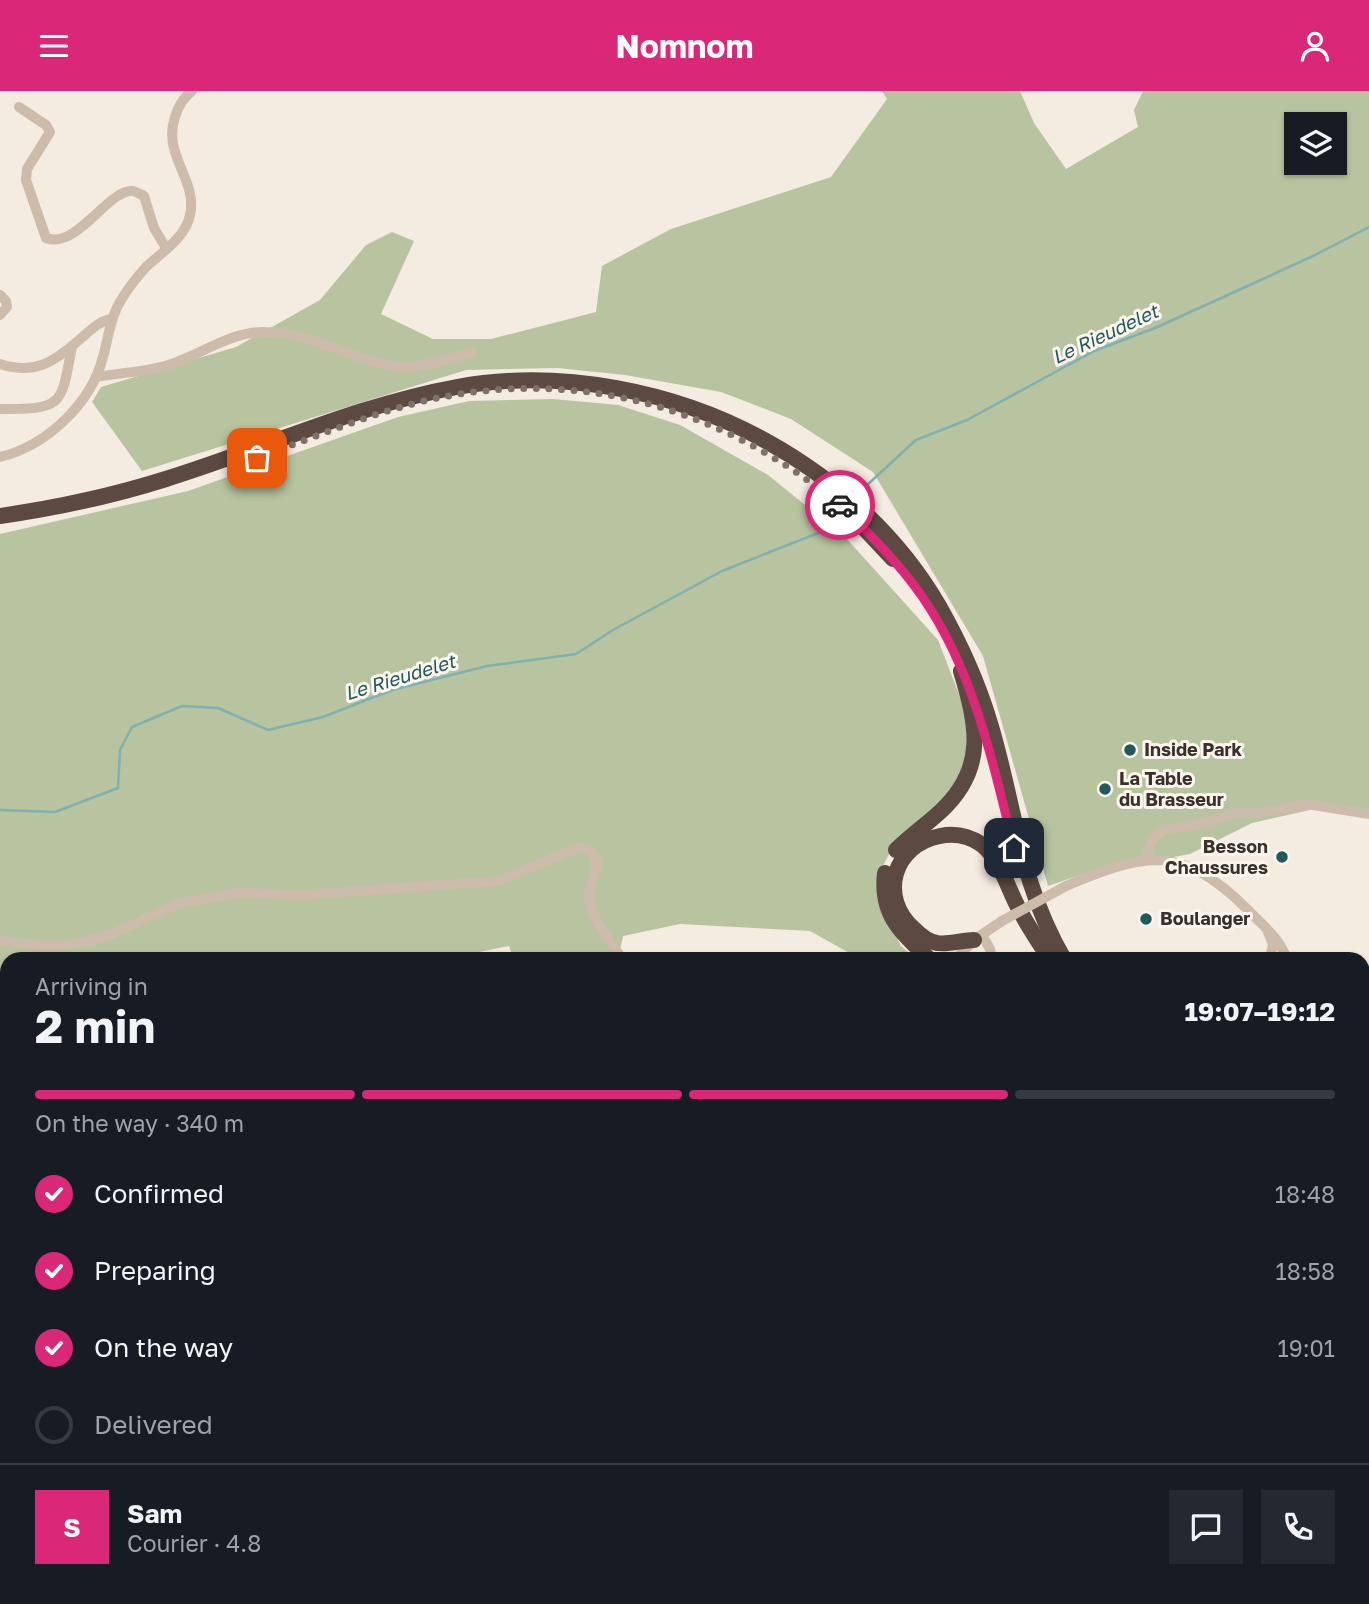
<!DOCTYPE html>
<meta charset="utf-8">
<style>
body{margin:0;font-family:"Golos Text",sans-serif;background:#242831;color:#f1f3f6;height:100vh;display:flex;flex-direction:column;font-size:26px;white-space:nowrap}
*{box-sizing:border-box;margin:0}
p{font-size:23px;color:#9ea1a6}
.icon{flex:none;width:38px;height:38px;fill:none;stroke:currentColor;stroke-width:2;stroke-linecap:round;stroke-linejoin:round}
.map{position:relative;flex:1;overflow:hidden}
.details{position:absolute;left:0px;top:861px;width:1370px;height:653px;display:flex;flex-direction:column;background:#171b24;border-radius:21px 21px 0 0;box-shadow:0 2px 5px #0004}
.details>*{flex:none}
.fabs{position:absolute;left:1284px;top:21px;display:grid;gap:14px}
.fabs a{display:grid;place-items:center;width:63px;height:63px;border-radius:0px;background:#171b24;box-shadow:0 2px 5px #0004;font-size:35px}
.pin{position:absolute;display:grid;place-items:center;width:60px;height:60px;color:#fff;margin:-30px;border-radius:14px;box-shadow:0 4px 10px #0006}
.courier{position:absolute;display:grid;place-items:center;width:70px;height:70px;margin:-35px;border:5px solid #db2777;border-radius:50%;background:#fff;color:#222;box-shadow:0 2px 9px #0007}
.overview em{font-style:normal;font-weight:700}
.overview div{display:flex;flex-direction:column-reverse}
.overview{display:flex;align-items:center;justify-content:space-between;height:119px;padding:0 35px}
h1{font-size:46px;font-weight:700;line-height:52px}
.bar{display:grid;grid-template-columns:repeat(4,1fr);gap:10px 7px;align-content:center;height:84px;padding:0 35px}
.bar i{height:9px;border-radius:5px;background:#363941}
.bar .current{background:#db2777}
.bar p{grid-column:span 4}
.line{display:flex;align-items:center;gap:18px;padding:0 35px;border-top:2px solid #363941}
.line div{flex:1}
.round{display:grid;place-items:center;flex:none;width:74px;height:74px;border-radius:0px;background:#242831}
ol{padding:0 35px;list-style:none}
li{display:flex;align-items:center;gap:21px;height:77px}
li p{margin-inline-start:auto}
li .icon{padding:7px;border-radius:50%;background:#db2777;color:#fff;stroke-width:4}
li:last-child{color:#9ea1a6}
li i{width:38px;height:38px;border:4px solid #363941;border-radius:50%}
header{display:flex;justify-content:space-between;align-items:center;height:91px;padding:0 35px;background:#db2777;color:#fff;font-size:32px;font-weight:700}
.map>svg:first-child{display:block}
.green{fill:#b8c4a0;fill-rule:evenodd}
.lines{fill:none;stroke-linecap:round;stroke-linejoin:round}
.stream{stroke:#7fb0b2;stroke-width:2.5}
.minor{stroke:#cdbbac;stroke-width:10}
.highway{stroke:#5c4a42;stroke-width:16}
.minor-bridge{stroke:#cdbbac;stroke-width:10}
.done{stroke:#7c716b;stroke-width:7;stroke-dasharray:0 12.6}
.route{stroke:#db2777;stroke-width:9}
.poi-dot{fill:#1f5a5e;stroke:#fbf5ee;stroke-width:2.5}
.labels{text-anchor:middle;stroke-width:6;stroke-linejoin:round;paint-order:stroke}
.poi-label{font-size:18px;font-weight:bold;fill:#3b302b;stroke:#fbf5ee;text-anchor:start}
.water-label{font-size:19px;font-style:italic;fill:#1f5a5e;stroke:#fbf5ee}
</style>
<header><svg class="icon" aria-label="menu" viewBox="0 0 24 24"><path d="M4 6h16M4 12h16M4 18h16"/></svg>Nomnom<svg class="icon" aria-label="person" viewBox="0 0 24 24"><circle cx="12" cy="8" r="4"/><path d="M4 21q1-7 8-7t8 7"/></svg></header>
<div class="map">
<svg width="1369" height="1513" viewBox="0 0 1369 1513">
<rect width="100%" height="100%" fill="#f4ebe1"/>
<g class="green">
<path d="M882,0H1020L1034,32L1066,78L1138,36L1134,19L1143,0H1369V727L1314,718L1252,732L1190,763L1086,782L1048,795L983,565L873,381L791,328L721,301L625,284L558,277L466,279L142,380L92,311L101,296L236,256L320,209L366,154L392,141L414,150L381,223L433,248H491L596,221L602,175L671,138L831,86L887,8ZM1297,33H1335V72H1297Z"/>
<polygon points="553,308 618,314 680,334 768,384 846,447 938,549 965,619 967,669 950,703 896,749 880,781 881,815 901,855 916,868 860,868 810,840 680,833 623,845 618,868 514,868 509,855 469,863 470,868 7,868 7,1507 402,1507 407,1513 0,1513 0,443 188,400 398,326 469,310"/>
<polygon points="963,1507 1014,1507 1017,1513 965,1513"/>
</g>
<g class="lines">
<g class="stream">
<polyline points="866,395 916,349 967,329 1094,260 1155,237 1219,208 1313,165 1369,136"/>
<polyline points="0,719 55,721 118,697 120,659 132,636 182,615 218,617 268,639 323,626 392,599 487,575 576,563 613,539 722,480 841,433"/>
</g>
<g class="minor">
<path d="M19,16L46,34L50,41L27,78L26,89L46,147C77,159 109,97 133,100C137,101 140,103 144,105L154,137L166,157"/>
<polyline points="0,204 6,210 7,216 0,224"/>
<path d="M0,273C34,284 53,272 79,249C90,240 97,231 111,228"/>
<path d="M96,286C119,282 143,281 165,275C198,266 230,240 265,241C312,241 348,268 393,275C418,279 446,268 471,262"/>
<path d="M0,318C63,318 61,316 72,255"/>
<path d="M0,366C46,355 91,313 103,266C109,245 110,225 123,206C129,196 138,185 146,176C161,162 186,146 190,124C198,89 162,64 175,26C178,16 184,6 192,0"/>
<polyline points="1147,768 1149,755 1155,745 1164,739 1194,734 1237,722 1265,721 1307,713 1369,723"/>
<path d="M1066,795C1146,761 1181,753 1247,818C1264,836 1278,845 1287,868"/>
<polyline points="1268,841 1273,853 1270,868"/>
<polyline points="982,844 990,858 992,868"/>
<path d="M0,850L52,855L85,851L112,843L180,812L239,802L301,804L499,790L580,756C584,757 591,759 594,764C603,778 585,796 589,811C594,832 611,850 622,868"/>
<polyline points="956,868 974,849 1002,830"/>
<polyline points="1363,917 1369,920"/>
<polyline points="1363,1184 1369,1189"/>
<polyline points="626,1507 627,1513"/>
<polyline points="736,1507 741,1513"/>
<polyline points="834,1507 839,1513"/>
<polyline points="935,1507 939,1513"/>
</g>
<g class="highway">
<polyline points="824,401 862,435 893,468"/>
<path d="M0,425C56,417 112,405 166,388C263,358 357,314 457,296C560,277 676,300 766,350C837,389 899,446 939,515C960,552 978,592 990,632C1015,714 1019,792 1064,868"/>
<path d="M896,759C910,745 926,734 941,720C987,677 977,634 961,580"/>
<path d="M885,782C880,824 901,841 929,868"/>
<path d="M974,849C963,849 948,854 937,852C928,851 920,844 914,838C878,806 893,754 940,745C954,742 969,745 981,753C1001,769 1007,796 1019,818C1028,835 1039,852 1050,868"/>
<polyline points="1363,1073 1369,1075"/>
</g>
<polyline class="minor-bridge" points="1002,830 1066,795"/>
</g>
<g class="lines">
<path class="done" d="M257,367C315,346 373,321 433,308C582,276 724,318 840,414"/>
<path class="route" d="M840,414C866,439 891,464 913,493C972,570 991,665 1014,757"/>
</g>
<g class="poi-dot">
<circle cx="1130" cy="659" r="7"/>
<circle cx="1105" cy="698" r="7"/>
<circle cx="1282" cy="766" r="7"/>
<circle cx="1146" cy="828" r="7"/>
</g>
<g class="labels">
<g class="poi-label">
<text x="1144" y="665">Inside Park</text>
<text x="1119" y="694">La Table<tspan x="1119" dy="21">du Brasseur</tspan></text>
<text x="1268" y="762" text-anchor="end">Besson<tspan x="1268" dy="21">Chaussures</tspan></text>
<text x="1160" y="834">Boulanger</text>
</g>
<g class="water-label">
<text transform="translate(1105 243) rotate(-25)" y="7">Le Rieudelet</text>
<text transform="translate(400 586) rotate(-17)" y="7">Le Rieudelet</text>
</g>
</g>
</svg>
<div class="fabs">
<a><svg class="icon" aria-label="layers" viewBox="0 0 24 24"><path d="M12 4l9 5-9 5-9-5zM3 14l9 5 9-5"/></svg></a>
</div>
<div class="pin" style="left:257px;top:367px;background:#ea580c"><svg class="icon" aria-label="bag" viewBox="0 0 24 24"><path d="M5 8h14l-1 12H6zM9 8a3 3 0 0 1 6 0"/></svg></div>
<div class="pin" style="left:1014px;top:757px;background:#1f2937"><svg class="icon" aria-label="home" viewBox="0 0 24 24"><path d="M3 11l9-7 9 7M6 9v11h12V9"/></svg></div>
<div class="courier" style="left:840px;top:414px"><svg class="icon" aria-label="car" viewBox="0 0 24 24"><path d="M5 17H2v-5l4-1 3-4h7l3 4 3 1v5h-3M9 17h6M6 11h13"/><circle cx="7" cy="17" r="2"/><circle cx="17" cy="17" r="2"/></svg></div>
<section class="details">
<div class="overview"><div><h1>2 min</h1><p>Arriving in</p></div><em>19:07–19:12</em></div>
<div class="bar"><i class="current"></i><i class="current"></i><i class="current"></i><i></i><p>On the way · 340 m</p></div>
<ol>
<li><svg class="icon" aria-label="check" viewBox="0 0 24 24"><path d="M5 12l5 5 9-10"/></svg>Confirmed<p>18:48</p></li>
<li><svg class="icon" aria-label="check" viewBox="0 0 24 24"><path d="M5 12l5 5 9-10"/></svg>Preparing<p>18:58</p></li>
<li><svg class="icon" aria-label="check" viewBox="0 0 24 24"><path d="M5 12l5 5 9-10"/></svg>On the way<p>19:01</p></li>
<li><i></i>Delivered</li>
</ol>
<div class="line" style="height:126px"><b class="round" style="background:#db2777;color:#fff">S</b><div><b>Sam</b><p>Courier · 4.8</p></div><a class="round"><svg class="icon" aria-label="chat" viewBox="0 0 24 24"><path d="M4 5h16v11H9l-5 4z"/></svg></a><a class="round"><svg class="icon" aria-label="phone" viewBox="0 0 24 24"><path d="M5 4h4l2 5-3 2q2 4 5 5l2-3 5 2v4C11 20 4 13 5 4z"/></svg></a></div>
</section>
</div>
